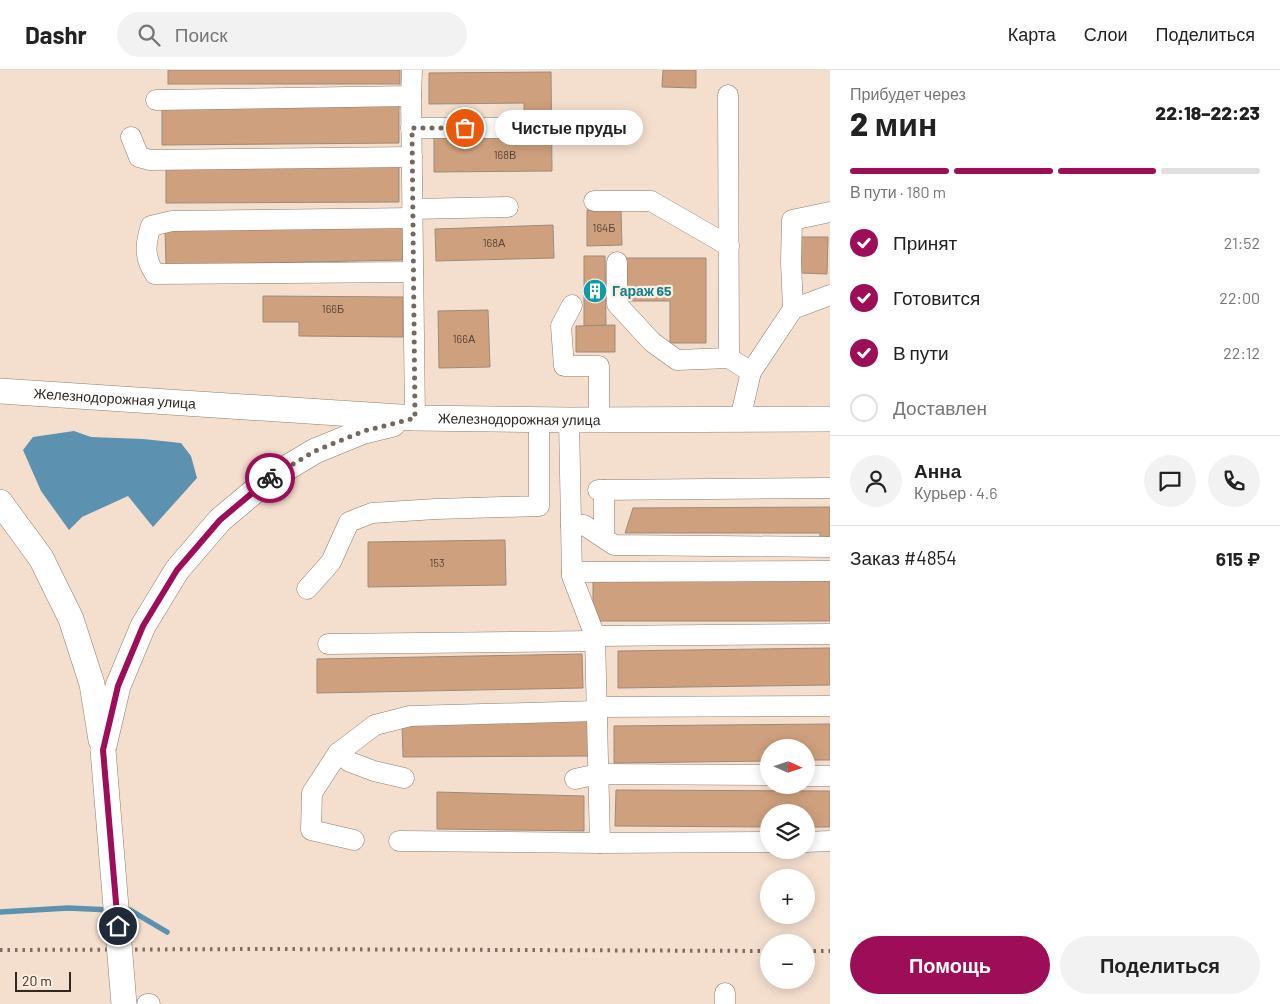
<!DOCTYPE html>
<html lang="ru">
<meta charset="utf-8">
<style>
body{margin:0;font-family:Barlow,sans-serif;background:#f2f2f2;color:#222;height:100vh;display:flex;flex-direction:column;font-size:19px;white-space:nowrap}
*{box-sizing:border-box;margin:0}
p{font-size:16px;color:#767676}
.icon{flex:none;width:28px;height:28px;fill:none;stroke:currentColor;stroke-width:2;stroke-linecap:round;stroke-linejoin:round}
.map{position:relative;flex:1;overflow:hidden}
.drawer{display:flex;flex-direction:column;background:#fff;width:450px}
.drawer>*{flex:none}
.needle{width:32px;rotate:93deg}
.buttons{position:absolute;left:760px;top:669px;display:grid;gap:10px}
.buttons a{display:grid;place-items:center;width:55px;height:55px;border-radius:50%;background:#fff;box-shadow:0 2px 12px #0003;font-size:25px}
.scale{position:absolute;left:15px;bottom:12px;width:56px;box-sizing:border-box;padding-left:5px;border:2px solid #302822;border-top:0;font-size:14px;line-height:18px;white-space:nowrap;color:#302822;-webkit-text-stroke:4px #feede0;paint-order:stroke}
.pin{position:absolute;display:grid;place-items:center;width:42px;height:42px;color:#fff;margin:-21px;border:2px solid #fff;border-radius:50%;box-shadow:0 1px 5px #0007}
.courier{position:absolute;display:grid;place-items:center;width:50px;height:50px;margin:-25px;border:4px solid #9e0d58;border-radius:50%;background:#fff;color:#222;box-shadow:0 1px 6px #0007}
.bubble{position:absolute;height:35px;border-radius:18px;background:#fff;box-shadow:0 2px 12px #0003;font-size:16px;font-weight:800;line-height:35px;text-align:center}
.summary em{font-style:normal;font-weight:800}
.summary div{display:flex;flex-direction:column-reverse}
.summary{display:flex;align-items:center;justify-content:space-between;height:85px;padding:0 20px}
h1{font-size:32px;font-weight:800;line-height:38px}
.bar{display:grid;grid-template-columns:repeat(4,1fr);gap:8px 5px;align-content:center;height:60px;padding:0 20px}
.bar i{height:6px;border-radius:4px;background:#e0e0e0}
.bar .active{background:#9e0d58}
.bar p{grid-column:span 4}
.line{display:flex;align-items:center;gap:12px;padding:0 20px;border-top:1px solid #e0e0e0}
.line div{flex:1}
.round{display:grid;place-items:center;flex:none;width:52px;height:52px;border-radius:26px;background:#f2f2f2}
ol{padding:0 20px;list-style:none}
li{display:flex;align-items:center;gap:15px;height:55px}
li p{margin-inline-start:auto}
li .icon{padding:5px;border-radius:50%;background:#9e0d58;color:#fff;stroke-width:4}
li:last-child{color:#767676}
li i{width:28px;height:28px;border:2px solid #e0e0e0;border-radius:50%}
.button{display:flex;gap:10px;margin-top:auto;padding:10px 20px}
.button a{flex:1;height:58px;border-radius:30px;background:#9e0d58;color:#fff;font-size:20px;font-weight:800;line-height:58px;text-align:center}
.button a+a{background:#f2f2f2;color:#222}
header{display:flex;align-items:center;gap:30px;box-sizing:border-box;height:70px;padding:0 25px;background:#fff;border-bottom:1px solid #e0e0e0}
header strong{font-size:24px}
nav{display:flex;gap:28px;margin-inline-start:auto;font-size:18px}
.search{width:350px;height:45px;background:#f2f2f2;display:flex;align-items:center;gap:12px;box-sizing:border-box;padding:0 18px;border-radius:28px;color:#767676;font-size:19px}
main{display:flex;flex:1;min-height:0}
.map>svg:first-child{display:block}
.water{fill:#5c91b0}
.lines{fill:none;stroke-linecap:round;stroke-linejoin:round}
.stream{stroke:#5c91b0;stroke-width:5.5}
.building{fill:#cea07d;stroke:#9d8a7c}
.minor-casing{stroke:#8f7d6f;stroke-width:21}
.major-casing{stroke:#8f7d6f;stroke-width:26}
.minor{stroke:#fff;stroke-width:20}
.major{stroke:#fff;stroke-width:25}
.rail{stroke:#7a6d64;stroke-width:4;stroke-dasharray:2.5 5;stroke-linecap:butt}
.major-bridge-casing{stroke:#8f7d6f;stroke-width:26;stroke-linecap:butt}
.major-bridge{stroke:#fff;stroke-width:25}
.done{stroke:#75685f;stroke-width:5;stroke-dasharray:0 9}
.route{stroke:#9e0d58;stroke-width:6}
.labels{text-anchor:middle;stroke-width:4.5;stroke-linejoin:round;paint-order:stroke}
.number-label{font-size:11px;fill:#584639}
.culture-label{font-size:14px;font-weight:bold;fill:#0d838f;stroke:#feede0;text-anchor:start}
.street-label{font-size:14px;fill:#302822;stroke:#feede0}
</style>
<header>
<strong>Dashr</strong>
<div class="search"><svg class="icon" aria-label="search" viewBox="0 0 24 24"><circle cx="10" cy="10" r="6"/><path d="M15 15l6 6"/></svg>Поиск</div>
<nav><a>Карта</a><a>Слои</a><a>Поделиться</a></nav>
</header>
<main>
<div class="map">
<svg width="830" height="934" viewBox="0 0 830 934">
<rect width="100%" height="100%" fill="#f4dfcf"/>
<polygon class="water" points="74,361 91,367 143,369 181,373 191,386 197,408 153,457 128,426 82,447 69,460 41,421 23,380 33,367"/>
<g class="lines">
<g class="stream">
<polyline points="123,840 130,840 167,862"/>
<polyline points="0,842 68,838 111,840"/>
</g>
</g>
<g class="building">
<rect x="168" y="0" width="232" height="14"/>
<polygon points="663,0 696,0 696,18 662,17"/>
<polygon points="551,2 552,101 434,102 434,66 524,65 524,33 429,34 429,3"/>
<polygon points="399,36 399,73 162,75 162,39"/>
<polygon points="399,97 399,132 166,133 166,98"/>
<polygon points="587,140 621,140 622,175 587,176"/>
<polygon points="553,155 554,188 436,191 435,159"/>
<polygon points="403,156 403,190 166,195 165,160"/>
<polygon points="801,167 828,167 827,204 800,203"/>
<polygon points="584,186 605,186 606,255 584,256"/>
<polygon points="623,188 706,188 706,273 670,273 670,231 623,231"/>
<polygon points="263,226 403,227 403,267 299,266 299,252 263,252"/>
<polygon points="488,240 490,297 439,298 438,241"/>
<polygon points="615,255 615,282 576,282 576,256"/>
<polygon points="830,437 830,470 820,470 820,463 625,463 633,438"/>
<polygon points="505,470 506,515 368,517 368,472"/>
<rect x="593" y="510" width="237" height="41"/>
<polygon points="830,578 830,615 618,618 618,581"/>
<polygon points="582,584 583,618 317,623 317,589"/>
<polygon points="589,650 589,686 403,687 402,654"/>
<polygon points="830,654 830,690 806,690 806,678 769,678 769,691 614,693 614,656"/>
<polygon points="616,720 830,721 830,757 806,757 806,742 769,742 769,757 615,756"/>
<polygon points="437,722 584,726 584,761 437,759"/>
</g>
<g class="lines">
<g class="minor-casing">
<g id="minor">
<polyline points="412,0 411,26 415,348"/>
<polyline points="728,25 729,288"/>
<polyline points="156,30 411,26"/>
<polyline points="411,58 501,58"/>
<polyline points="131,67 139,87 150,90 412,87"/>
<polyline points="594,131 651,131 729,176"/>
<polyline points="412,139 508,137"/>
<path d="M412,148L172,151L151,156C145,174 144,188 155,204L413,202"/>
<polyline points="617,192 617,234 652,272 677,290 729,288 751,302"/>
<polyline points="572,235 561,256 564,296 599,296 599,350"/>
<polyline points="793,239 791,192 792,150 830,142"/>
<polyline points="740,349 751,302 793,239 830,225"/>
<polyline points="569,350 572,506 595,566 600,773"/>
<polyline points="598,420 830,418"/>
<polyline points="571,456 584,455 614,475 830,477"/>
<polyline points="604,468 604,420"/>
<polyline points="572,502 830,501"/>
<polyline points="307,519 331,492 349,452 372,443 436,439 539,436 539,350"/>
<polyline points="595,566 830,564"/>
<polyline points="328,574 595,571"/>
<polyline points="596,637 830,636"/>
<polyline points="338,683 350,692 374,701 404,708"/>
<polyline points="806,706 830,706"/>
<polyline points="575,709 598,704 769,705"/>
<polyline points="354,770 311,760 312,723 338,683 375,655 410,646 597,641"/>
<polyline points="399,771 600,773 769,772"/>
<polyline points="806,772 830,771"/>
<polyline points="725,923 725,934"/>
<polyline points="147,934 150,934"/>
</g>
</g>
<g class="major-casing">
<g id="major">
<path id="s1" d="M0,321L415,348L569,350L830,349"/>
<polyline points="0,432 41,488 71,549 92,614 101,670"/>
<polyline points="103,680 118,616 143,556 177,500 220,450 270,408 315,381 364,361 393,354"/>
</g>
</g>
<use href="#minor" class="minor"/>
<use href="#major" class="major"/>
<g class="rail">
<polyline points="0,880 267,879 769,881"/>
<polyline points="806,881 830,881"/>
</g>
<g class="major-bridge-casing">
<polyline id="major-bridge" points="103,680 124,934"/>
</g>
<use href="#major-bridge" class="major-bridge"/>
</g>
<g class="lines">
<polyline class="done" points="270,408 315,381 364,361 415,348 412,58 465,58"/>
<polyline class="route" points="118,856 103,680 118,616 143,556 177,500 220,450 270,408"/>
</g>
<defs>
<g id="building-disc" transform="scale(1.25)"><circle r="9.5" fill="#0f9aa8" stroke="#feede0"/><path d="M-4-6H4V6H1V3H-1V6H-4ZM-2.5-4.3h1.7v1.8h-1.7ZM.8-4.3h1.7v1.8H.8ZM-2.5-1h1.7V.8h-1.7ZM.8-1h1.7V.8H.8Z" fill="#fff"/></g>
</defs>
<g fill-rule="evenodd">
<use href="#building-disc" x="595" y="221"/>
</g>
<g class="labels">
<g class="number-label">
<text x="505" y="89">168В</text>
<text x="604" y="162">164Б</text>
<text x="494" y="177">168А</text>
<text x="333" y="243">166Б</text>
<text x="464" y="273">166А</text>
<text x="437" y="497">153</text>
</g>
<g class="culture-label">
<text x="612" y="226">Гараж 65</text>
</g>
<g class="street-label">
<text dy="5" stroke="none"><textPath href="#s1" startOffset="115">Железнодорожная улица</textPath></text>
<text dy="5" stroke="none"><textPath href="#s1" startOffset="520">Железнодорожная улица</textPath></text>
</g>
</g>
</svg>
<div class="buttons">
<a><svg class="needle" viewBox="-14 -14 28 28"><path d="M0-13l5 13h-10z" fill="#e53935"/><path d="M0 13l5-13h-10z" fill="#767676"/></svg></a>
<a><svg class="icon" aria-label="layers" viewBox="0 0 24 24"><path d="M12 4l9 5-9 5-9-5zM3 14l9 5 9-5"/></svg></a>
<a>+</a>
<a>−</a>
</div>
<div class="scale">20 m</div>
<div class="pin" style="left:465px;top:58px;background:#ea580c"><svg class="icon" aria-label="bag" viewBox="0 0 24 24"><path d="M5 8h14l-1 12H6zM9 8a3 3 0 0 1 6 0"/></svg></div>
<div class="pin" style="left:118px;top:856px;background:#1f2937"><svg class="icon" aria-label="home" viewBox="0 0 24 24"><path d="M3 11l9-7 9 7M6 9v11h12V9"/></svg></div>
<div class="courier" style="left:270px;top:408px"><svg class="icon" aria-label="bike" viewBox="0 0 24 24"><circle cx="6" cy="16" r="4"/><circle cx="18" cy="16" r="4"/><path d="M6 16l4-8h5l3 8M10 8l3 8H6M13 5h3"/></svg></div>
<div class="bubble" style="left:495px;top:40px;width:148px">Чистые пруды</div>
</div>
<section class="drawer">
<div class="summary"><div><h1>2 мин</h1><p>Прибудет через</p></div><em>22:18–22:23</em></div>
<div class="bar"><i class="active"></i><i class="active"></i><i class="active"></i><i></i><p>В пути · 180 m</p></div>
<ol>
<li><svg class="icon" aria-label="check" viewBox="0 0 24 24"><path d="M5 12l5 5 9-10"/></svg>Принят<p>21:52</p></li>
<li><svg class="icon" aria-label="check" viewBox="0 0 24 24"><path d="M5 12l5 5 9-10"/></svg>Готовится<p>22:00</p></li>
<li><svg class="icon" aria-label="check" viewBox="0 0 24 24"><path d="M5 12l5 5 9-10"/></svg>В пути<p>22:12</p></li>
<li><i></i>Доставлен</li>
</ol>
<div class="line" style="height:90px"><a class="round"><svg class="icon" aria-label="person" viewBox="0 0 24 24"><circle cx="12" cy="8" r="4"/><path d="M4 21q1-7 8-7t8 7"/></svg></a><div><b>Анна</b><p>Курьер · 4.6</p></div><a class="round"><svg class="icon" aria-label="chat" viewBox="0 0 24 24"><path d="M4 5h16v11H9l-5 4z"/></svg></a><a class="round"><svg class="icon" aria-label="phone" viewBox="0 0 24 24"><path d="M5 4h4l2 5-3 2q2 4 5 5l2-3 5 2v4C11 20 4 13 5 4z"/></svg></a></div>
<div class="line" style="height:65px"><div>Заказ #4854</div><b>615 ₽</b></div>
<div class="button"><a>Помощь</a><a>Поделиться</a></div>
</section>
</main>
